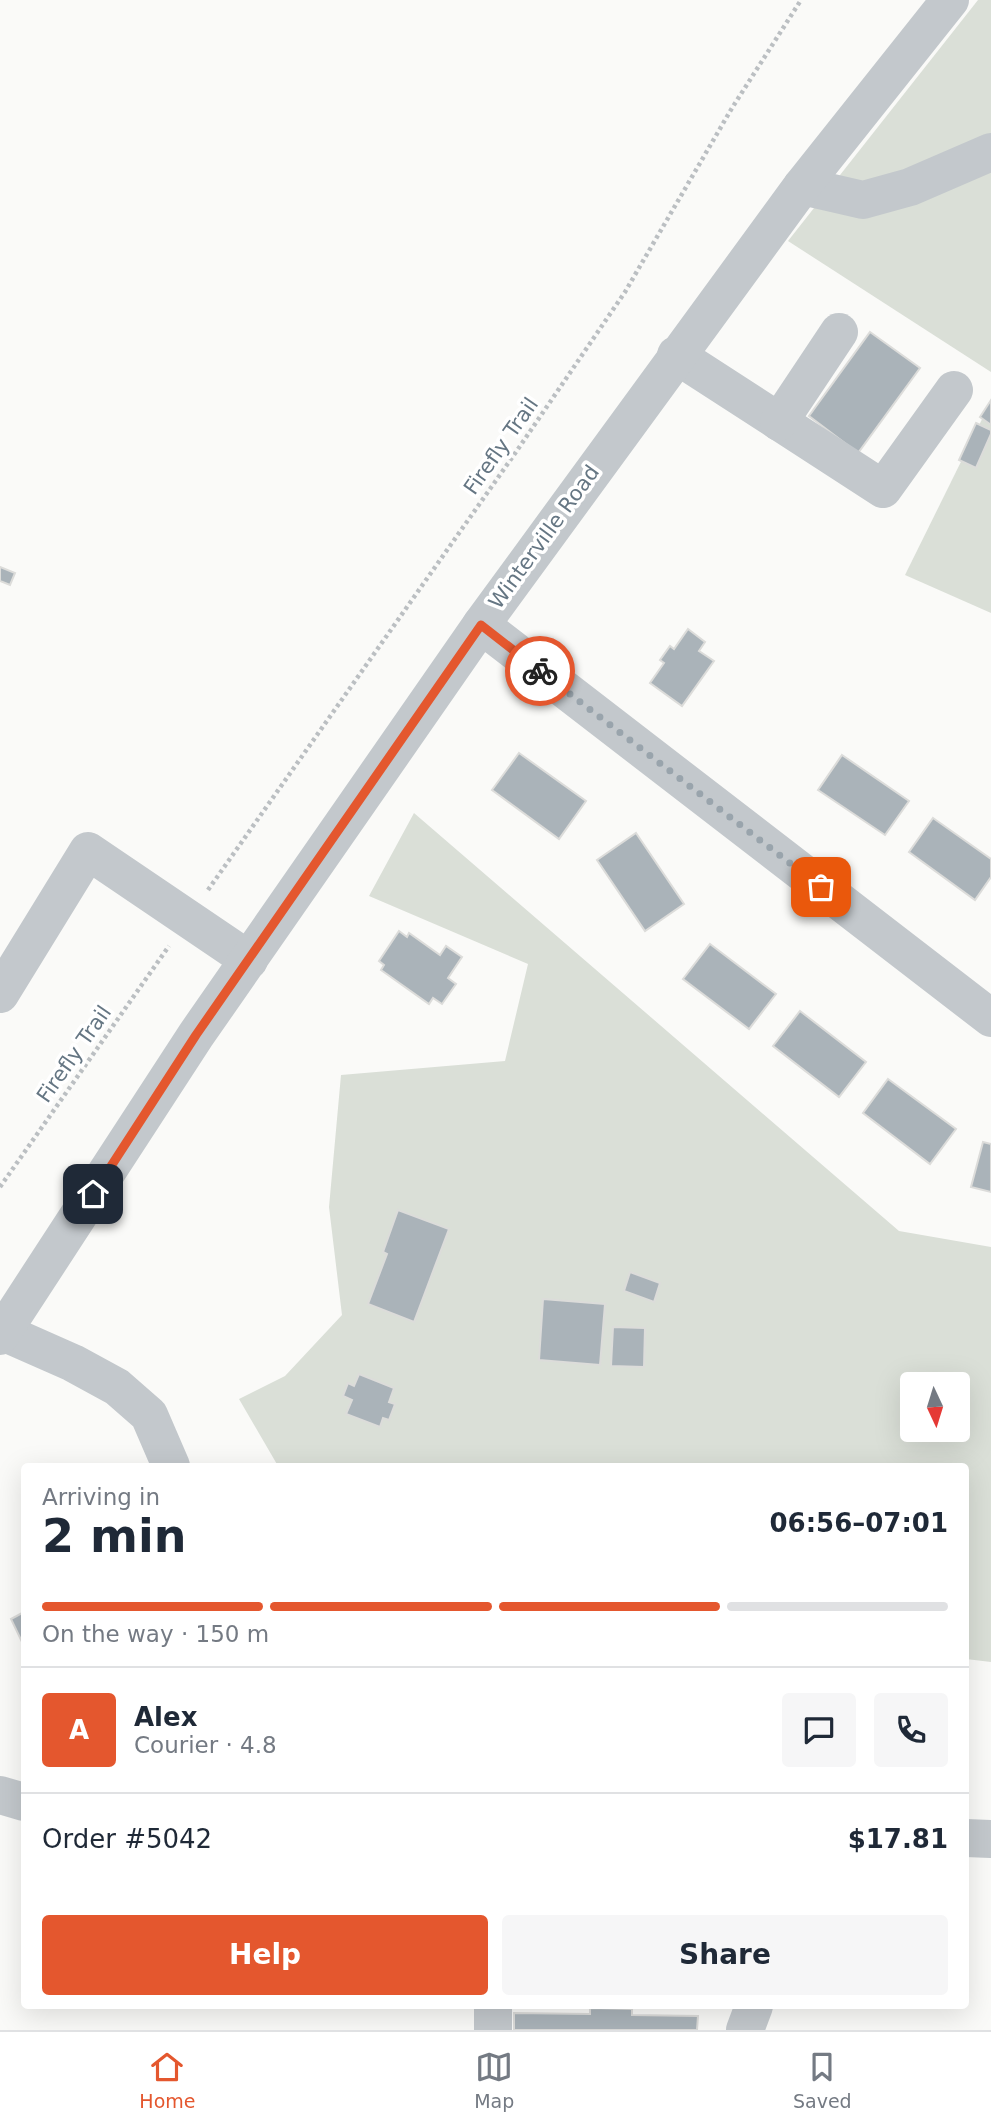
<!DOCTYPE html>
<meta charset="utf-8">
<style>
body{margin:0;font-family:"DejaVu Sans",sans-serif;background:#f6f6f7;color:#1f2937;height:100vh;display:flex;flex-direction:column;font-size:26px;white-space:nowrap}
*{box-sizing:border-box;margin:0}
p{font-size:23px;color:#747a83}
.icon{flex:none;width:38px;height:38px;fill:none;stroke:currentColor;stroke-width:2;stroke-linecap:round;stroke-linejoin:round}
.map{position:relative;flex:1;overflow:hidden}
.sheet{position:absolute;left:21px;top:1463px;width:948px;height:546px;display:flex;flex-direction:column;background:#fff;border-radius:7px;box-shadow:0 7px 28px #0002}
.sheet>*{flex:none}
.needle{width:46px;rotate:176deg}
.tools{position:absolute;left:900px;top:1372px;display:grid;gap:14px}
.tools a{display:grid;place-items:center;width:70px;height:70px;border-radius:7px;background:#fff;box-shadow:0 7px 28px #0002;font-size:35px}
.pin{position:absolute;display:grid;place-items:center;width:60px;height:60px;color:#fff;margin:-30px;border-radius:14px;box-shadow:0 4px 10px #0006}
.courier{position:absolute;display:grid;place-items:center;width:70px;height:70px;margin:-35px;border:5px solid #e4572e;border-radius:50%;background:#fff;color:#222;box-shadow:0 2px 9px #0007}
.head em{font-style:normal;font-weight:700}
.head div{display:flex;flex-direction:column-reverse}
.head{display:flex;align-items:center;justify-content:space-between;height:119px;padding:0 21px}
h1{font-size:46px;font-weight:700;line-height:52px}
.bar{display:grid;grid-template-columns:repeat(4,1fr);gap:10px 7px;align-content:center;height:84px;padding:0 21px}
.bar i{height:9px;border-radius:5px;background:#e0e1e3}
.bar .selected{background:#e4572e}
.bar p{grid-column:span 4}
.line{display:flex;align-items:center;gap:18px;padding:0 21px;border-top:2px solid #e0e1e3}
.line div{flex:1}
.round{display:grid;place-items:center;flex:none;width:74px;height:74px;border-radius:7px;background:#f6f6f7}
.button{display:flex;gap:14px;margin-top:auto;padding:14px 21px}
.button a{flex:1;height:80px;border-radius:7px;background:#e4572e;color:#fff;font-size:28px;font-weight:700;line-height:80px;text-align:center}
.button a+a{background:#f6f6f7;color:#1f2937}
.tab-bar{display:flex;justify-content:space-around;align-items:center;height:98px;border-top:2px solid #e0e1e3;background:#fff;font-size:19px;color:#747a83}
.tab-bar a{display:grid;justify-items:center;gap:4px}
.tab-bar .selected{color:#e4572e}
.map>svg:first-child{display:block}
.green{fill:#dadfd7;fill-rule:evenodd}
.building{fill:#aab3b9;stroke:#dcdcda;stroke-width:2}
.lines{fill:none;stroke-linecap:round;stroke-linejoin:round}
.path{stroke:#bbbfc2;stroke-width:4.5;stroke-dasharray:3.5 3.5;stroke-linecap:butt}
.minor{stroke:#c3c8cc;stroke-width:38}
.done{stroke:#99a4ac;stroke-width:7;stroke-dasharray:0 12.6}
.route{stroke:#e4572e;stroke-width:9}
.labels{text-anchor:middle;stroke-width:7;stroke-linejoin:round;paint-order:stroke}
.street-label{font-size:21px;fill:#657683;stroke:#fff}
</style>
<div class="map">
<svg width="991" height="2030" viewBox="0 0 991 2030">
<rect width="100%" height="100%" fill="#fafaf8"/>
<g class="green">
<polygon points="978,0 991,0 991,372 788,241"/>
<polygon points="991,401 991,613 905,575"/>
<path d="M414,813L899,1231L991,1247V1662L966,1659V1466H278L239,1399L285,1376L342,1315L329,1207L341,1075L505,1061L528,964L369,896ZM912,1384H957V1430H912Z"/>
</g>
<g class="building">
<polygon points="870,332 920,368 858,453 809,416"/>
<polygon points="991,400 991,425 980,417"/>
<polygon points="976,423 991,430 991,434 976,468 959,460"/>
<polygon points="0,567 15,573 10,585 0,581"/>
<polygon points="688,629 705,642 699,651 714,661 682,706 650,683 664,663 660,660 670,646 674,649"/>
<polygon points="519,753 586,801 559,839 492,790"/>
<polygon points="842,755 909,801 885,835 818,790"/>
<polygon points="933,818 991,859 991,877 975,900 909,852"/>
<polygon points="636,833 684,904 645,931 597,860"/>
<polygon points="399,931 407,937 409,933 440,955 446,946 462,957 448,978 456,984 442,1004 433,998 429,1004 381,970 384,965 379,961"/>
<polygon points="710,944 776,994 749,1029 683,979"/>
<polygon points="800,1011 866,1062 839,1097 773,1046"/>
<polygon points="888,1079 956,1129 930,1164 863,1113"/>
<polygon points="983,1142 991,1144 991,1192 971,1187"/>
<polygon points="398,1210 449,1229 414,1322 368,1304 387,1254 383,1252"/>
<polygon points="630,1272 660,1283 654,1302 624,1291"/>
<polygon points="543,1299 605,1304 600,1365 539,1360"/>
<polygon points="613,1327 645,1328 644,1367 611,1366"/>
<polygon points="359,1374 394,1388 389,1402 395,1404 389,1420 383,1418 380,1427 346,1414 352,1400 343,1396 348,1383 354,1386"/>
<polygon points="24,1612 24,1646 11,1619"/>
<polygon points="590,2008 632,2009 632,2015 698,2016 697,2030 514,2030 514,2013 590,2014"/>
</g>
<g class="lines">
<g class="path">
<polyline points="208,890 516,452 625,292 732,108 801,0"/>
<polyline points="0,1187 169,946"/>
</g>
<g class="minor">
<polyline points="802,186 863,200 910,187 991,152"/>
<polyline points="676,355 883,489 954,390"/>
<polyline points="779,422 839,332"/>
<polyline points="481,625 991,1018"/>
<polyline points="0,994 88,851 249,960"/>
<polyline points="3,1332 73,1363 117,1387 149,1415 171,1466"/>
<polyline points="0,1336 196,1035 481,625 802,186 950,0"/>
<polyline points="0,1795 24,1802"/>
<polyline points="966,1838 991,1839"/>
<polyline points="493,2030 493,2006"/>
<polyline points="745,2030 754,2006"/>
</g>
</g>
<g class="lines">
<polyline class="done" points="540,671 821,887"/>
<polyline class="route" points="93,1194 196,1035 481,625 540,671"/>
</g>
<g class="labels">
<g class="street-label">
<text transform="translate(501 446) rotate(-55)" y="7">Firefly Trail</text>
<text transform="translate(544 537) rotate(-54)" y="7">Winterville Road</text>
<text transform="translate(74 1054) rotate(-55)" y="7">Firefly Trail</text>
</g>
</g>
</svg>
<div class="tools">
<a><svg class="needle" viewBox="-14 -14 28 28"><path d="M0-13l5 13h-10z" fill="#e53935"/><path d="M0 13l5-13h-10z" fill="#747a83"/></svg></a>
</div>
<div class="pin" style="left:821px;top:887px;background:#ea580c"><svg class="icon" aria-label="bag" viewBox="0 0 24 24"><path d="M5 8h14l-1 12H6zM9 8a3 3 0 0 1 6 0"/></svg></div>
<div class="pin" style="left:93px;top:1194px;background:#1f2937"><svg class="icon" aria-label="home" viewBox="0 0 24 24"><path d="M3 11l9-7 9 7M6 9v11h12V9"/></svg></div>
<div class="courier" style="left:540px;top:671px"><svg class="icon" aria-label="bike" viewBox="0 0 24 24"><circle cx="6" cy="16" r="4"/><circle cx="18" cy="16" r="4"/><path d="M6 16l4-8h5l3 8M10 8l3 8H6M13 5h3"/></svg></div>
<section class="sheet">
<div class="head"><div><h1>2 min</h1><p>Arriving in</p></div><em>06:56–07:01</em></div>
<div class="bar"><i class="selected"></i><i class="selected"></i><i class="selected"></i><i></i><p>On the way · 150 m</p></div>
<div class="line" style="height:126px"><b class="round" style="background:#e4572e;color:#fff">A</b><div><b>Alex</b><p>Courier · 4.8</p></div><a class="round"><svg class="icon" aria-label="chat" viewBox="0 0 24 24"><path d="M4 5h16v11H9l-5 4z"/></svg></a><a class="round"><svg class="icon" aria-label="phone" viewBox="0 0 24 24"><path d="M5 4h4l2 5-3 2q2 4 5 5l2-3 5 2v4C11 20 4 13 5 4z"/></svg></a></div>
<div class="line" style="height:91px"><div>Order #5042</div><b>$17.81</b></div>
<div class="button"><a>Help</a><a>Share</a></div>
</section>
</div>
<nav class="tab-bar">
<a class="selected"><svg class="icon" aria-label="home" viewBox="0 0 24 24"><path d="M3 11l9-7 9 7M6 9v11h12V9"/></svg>Home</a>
<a><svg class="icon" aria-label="map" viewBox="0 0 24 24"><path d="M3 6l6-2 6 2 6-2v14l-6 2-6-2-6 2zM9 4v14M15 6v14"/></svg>Map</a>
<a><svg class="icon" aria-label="saved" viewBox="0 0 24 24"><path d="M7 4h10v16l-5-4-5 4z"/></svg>Saved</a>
</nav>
